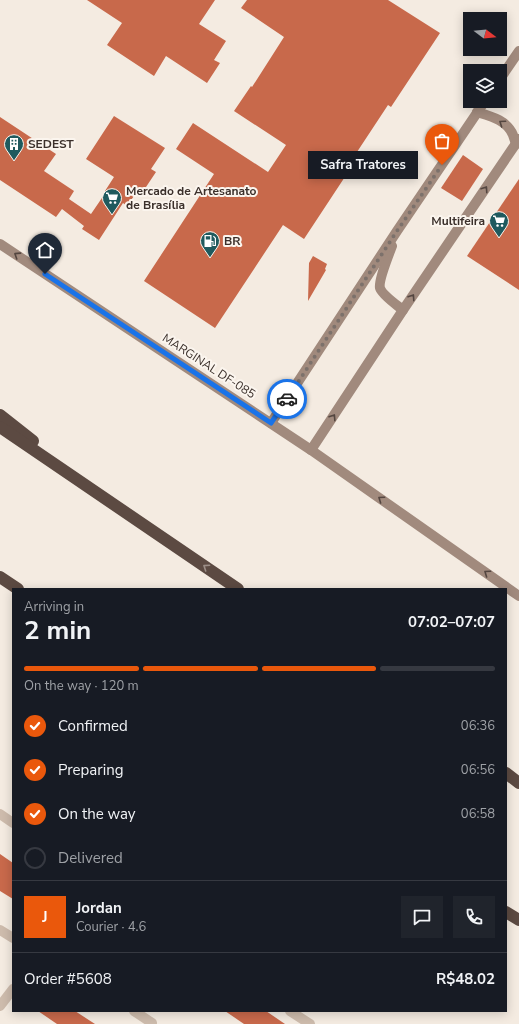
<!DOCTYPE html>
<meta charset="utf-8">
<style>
body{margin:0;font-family:"Nunito Sans",sans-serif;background:#20242c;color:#f1f3f6;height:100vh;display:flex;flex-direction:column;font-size:15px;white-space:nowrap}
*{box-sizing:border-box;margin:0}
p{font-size:13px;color:#9ea1a6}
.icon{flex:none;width:22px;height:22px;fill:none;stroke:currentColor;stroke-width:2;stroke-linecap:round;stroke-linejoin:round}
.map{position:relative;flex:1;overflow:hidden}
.drawer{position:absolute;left:12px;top:588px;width:495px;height:424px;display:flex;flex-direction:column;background:#171b24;border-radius:0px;box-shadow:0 2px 10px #0003}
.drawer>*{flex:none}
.needle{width:26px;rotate:106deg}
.buttons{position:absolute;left:463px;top:12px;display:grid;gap:8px}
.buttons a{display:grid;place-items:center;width:44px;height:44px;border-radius:0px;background:#171b24;box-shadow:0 2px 10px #0003;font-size:20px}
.pin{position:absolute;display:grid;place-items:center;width:34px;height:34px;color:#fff;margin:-41px -17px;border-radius:50% 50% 50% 0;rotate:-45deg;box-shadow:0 0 4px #0007}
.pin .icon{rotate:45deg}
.courier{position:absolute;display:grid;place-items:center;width:40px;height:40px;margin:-20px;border:3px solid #1a73e8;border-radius:50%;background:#fff;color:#222;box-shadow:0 1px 5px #0007}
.bubble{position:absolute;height:28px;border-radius:0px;background:#171b24;box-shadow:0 2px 10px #0003;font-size:13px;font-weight:700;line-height:28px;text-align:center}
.headline em{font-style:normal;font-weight:700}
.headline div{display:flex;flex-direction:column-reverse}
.headline{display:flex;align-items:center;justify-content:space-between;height:68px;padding:0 12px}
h1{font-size:26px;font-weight:700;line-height:30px}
.bar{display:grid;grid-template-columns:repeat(4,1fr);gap:6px 4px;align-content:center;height:48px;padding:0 12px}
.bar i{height:5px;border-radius:3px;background:#363941}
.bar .selected{background:#ea580c}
.bar p{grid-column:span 4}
.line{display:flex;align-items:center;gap:10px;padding:0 12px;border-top:1px solid #363941}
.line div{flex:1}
.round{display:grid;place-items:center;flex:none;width:42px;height:42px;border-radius:0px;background:#20242c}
ol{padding:0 12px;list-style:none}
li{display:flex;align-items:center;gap:12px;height:44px}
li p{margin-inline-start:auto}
li .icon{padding:4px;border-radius:50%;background:#ea580c;color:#fff;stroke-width:4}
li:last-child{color:#9ea1a6}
li i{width:22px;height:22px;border:2px solid #363941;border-radius:50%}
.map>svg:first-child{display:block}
.building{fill:#c8694b}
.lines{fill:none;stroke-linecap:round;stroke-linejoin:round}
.street{stroke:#cdbbac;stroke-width:10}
.secondary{stroke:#a18a7d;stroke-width:10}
.highway{stroke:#5c4a42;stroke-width:12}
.oneway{stroke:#544640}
.oneway2{stroke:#9c8e87}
.done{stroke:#7c716b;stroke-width:4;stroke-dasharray:0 7.2}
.route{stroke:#1a73e8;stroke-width:5}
.labels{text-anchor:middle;stroke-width:4;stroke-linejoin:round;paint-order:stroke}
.poi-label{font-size:12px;font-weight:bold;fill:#3b302b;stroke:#fbf5ee;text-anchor:start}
.street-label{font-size:12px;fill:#3b302b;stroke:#fbf5ee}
</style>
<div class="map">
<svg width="519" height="1024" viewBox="0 0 519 1024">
<rect width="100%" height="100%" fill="#f4ebe1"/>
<g class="building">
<polygon points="87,0 215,0 199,24 226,41 214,60 220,63 207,83 166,56 154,76 107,45 122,23"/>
<polygon points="247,0 388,0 440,33 391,107 388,105 357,152 360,154 304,239 283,225 215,328 144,281 214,174 176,149 193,123 268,172 286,145 234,111 251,86 252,87 284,37 241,8"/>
<polygon points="114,116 165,148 151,169 156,172 140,196 136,193 127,206 123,203 99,240 82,229 84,226 62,209 56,217 0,180 0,117 56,154 44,171 74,191 69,199 91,214 106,192 105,191 114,177 86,159"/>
<polygon points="463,155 483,169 462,201 441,188"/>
<polygon points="394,160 405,168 398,179 387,171"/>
<polygon points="519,179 519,290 467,256"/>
<polygon points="313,256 327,264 325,269 326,270 308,301 309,263"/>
<polygon points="0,854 13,863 13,899 0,891"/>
<polygon points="38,1011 75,1011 95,1024 57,1024"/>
<polygon points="225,1011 266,1011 285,1024 244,1024"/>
</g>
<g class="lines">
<g class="street">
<polyline points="0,814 13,823"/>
<polyline points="0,930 13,938"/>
<polyline points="0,1006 13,989"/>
<polyline points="134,1011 152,1023"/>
<polyline points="290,1011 310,1024"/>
</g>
<g class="secondary">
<polyline points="500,79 519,51"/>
<path d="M477,112C490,116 507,120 513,135C514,138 515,141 516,144"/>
<polyline points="0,244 311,450 519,596"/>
<path d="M392,246C389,254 378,281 380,288C382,295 397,305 403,310"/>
<polyline points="271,423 397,231 485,101"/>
<polyline points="311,450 403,310 519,139"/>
</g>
<g class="highway">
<polyline points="0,415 33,441"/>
<polyline points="0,427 238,589"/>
<polyline points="0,577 18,589"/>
<polyline points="506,773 519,783"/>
<polyline points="506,912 519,920"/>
</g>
</g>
<defs><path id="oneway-chevron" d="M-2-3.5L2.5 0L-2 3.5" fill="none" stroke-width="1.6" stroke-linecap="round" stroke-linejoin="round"/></defs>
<g class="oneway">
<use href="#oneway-chevron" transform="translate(502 123) rotate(-145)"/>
<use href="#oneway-chevron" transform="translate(485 189) rotate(-56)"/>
<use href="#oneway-chevron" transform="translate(17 255) rotate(-147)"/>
<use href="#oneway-chevron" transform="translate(412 297) rotate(-56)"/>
<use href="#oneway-chevron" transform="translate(333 417) rotate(-57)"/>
<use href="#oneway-chevron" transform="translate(381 499) rotate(-145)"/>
<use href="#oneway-chevron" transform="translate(487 573) rotate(-145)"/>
</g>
<use class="oneway2" href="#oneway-chevron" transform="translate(206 567) rotate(-146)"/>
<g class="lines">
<polyline class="done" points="287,399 397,231 442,165"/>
<polyline class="route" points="45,274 271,423 287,399"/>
</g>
<defs>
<g id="building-pin" transform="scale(1)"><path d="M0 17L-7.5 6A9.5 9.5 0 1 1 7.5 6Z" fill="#1f5a5e" stroke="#fbf5ee"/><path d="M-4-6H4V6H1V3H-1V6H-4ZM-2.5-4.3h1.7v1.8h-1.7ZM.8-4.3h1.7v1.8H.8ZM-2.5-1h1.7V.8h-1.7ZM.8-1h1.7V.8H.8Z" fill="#fff"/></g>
<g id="supermarket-pin" transform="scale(1)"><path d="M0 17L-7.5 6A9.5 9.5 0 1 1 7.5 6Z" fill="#1f5a5e" stroke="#fbf5ee"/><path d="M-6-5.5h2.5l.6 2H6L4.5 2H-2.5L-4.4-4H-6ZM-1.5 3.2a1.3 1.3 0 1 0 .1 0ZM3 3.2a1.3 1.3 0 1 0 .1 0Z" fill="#fff"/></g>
<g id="fuel-pin" transform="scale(1)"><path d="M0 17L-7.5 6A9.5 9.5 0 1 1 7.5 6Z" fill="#1f5a5e" stroke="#fbf5ee"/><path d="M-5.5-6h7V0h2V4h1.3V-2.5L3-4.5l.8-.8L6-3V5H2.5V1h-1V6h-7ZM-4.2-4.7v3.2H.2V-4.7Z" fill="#fff"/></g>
</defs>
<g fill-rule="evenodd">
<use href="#building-pin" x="14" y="144"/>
<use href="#supermarket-pin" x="112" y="198"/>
<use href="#supermarket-pin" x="499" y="221"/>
<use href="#fuel-pin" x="210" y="241"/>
</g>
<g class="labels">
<g class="poi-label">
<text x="28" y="148">SEDEST</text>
<text x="126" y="195">Mercado de Artesanato<tspan x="126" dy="14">de Brasília</tspan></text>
<text x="485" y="225" text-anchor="end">Multifeira</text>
<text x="224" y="245">BR</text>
</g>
<g class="street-label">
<text transform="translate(209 366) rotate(33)" y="4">MARGINAL DF-085</text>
</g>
</g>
</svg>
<div class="buttons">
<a><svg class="needle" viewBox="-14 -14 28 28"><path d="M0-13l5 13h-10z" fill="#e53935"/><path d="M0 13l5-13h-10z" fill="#9ea1a6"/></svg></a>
<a><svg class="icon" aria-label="layers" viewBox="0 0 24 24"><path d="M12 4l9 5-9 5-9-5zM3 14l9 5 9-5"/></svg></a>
</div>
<div class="pin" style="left:442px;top:165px;background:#ea580c"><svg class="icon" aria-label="bag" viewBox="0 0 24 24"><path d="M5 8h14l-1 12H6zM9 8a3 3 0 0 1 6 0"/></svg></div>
<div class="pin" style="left:45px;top:274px;background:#1f2937"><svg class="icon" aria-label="home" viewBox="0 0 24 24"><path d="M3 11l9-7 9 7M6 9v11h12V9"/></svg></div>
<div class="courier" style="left:287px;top:399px"><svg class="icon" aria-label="car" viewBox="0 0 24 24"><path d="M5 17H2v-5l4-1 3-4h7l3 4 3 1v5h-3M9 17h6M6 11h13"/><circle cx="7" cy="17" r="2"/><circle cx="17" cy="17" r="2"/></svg></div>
<div class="bubble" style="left:308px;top:151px;width:110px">Safra Tratores</div>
<section class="drawer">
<div class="headline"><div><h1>2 min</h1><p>Arriving in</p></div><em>07:02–07:07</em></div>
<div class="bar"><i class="selected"></i><i class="selected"></i><i class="selected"></i><i></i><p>On the way · 120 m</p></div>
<ol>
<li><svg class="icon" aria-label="check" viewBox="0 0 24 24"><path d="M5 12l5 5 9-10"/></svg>Confirmed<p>06:36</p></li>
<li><svg class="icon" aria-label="check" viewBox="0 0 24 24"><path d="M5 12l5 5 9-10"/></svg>Preparing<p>06:56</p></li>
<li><svg class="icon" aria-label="check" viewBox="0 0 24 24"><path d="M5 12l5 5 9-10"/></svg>On the way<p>06:58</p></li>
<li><i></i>Delivered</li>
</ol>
<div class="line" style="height:72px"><b class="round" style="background:#ea580c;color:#fff">J</b><div><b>Jordan</b><p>Courier · 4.6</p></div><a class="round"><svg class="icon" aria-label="chat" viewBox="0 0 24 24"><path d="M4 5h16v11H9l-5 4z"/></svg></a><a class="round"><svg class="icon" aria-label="phone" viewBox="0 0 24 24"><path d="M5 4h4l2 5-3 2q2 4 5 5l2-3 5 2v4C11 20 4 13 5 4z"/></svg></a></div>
<div class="line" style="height:52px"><div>Order #5608</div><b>R$48.02</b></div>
</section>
</div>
